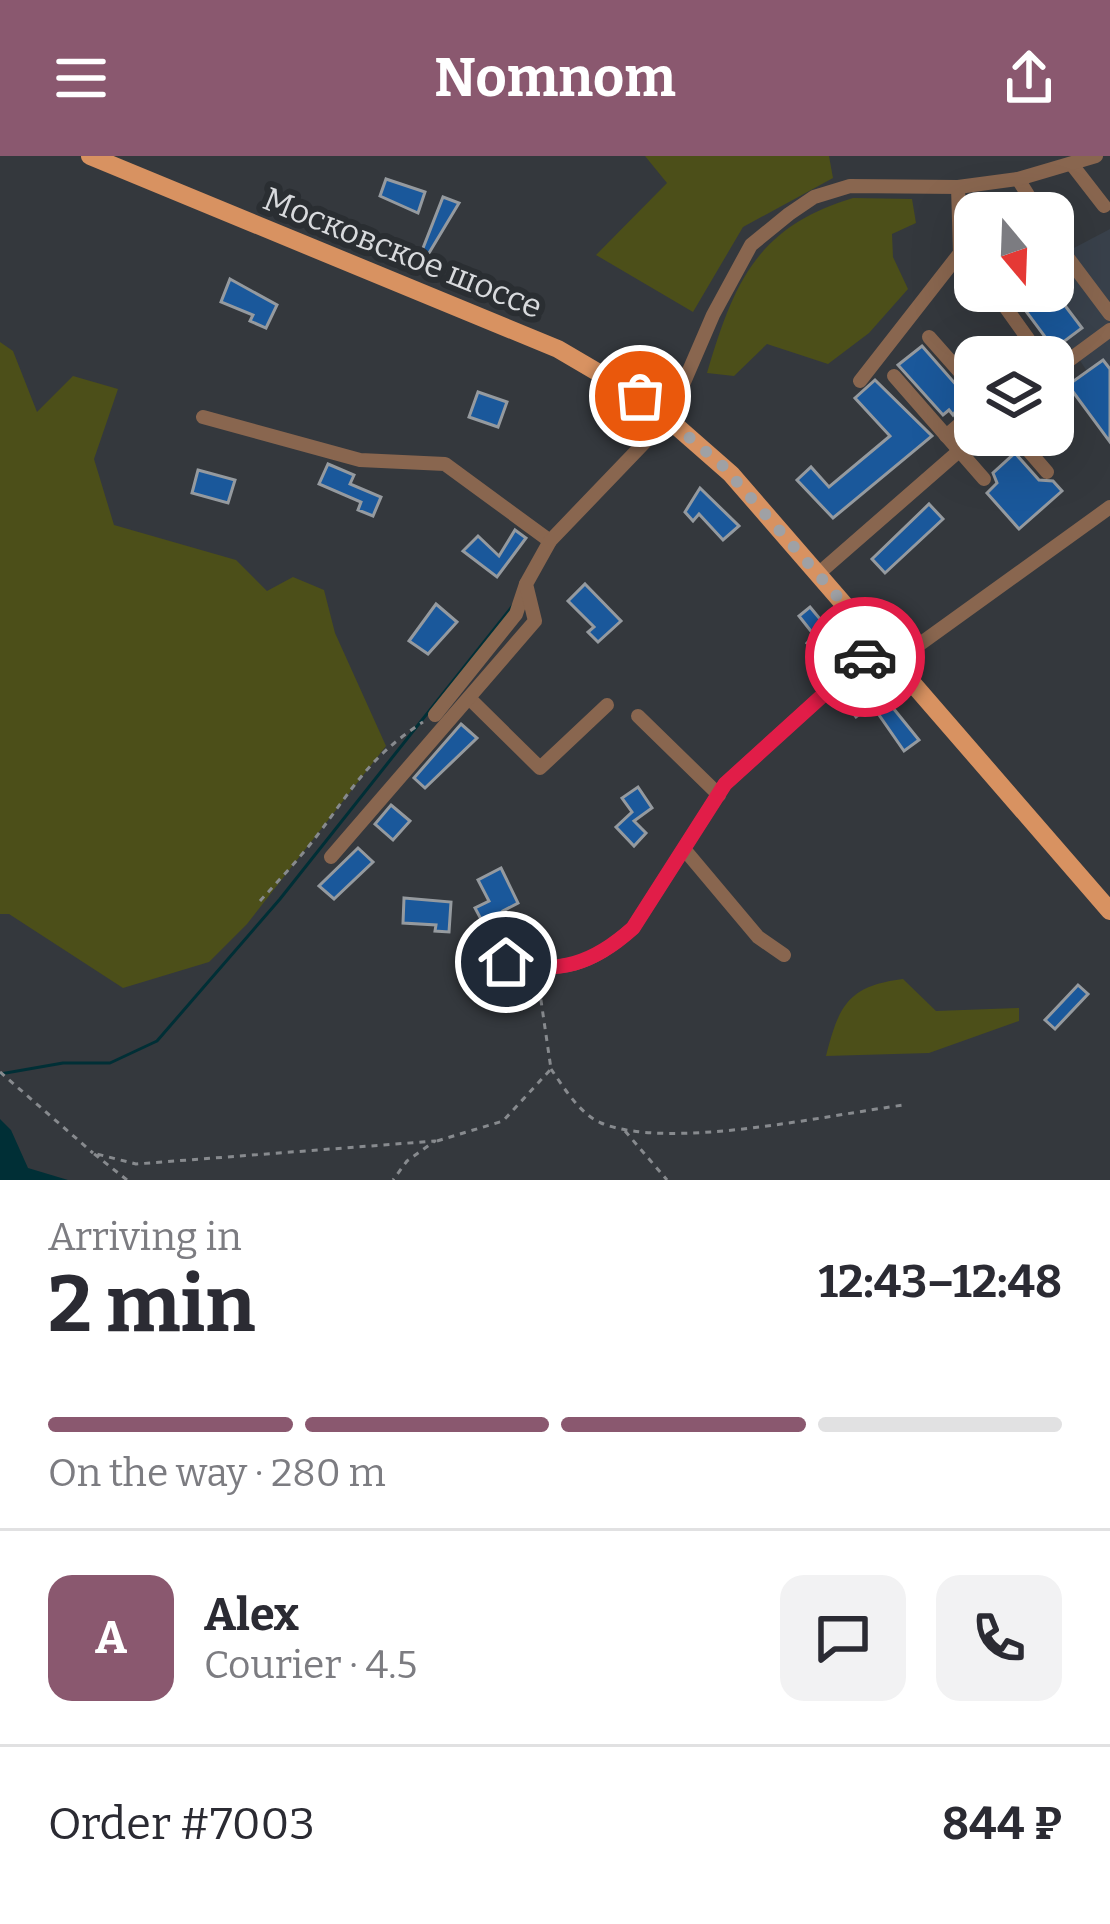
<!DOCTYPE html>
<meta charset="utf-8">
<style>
body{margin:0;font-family:Bitter,serif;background:#f2f2f3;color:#2b2b33;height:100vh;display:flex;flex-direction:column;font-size:45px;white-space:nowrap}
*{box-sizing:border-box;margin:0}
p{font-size:39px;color:#7c7c81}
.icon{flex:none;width:66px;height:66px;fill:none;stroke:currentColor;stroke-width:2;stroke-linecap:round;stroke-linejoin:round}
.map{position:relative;height:1024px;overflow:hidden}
.side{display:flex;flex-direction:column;background:#fff;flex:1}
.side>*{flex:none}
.needle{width:78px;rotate:161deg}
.fabs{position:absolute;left:954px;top:36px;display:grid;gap:24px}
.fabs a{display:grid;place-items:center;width:120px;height:120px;border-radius:24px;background:#fff;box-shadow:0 12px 48px #0002;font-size:60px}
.pin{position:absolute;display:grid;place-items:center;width:102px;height:102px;color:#fff;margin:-51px;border:6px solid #fff;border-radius:50%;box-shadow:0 3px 12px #0007}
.courier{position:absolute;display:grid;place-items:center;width:120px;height:120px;margin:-60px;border:9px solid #e11d48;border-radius:50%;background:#fff;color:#222;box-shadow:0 3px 15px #0007}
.head em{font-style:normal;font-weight:700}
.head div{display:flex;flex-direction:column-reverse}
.head{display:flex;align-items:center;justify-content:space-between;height:204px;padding:0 48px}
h1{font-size:78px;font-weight:700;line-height:90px}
.bar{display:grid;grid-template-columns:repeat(4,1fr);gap:18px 12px;align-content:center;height:144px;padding:0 48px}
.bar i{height:15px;border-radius:9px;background:#e1e1e2}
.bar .selected{background:#8a586f}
.bar p{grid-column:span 4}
.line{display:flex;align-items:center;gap:30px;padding:0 48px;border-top:3px solid #e1e1e2}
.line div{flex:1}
.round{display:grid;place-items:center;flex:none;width:126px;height:126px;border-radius:24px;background:#f2f2f3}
header{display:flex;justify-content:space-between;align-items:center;height:156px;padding:0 48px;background:#8a586f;color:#fff;font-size:54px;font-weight:700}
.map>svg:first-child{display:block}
.built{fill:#39414b}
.green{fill:#4c4f19}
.water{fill:#002f36}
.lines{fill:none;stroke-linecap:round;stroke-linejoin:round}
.stream{stroke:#002f36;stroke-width:3}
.building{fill:#1a589b;stroke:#959a9f;stroke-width:3}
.path{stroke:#878a8e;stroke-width:3;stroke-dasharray:6 6;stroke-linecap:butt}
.minor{stroke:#89664f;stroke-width:14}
.major{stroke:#d89261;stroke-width:18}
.done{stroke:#9fa1a5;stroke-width:12;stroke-dasharray:0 21.6}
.route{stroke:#e11d48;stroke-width:15}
.labels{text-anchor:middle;stroke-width:12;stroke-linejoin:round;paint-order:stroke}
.street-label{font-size:33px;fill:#d8dadd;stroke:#2a2e32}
</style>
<header><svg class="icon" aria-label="menu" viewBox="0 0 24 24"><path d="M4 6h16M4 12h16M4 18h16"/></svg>Nomnom<svg class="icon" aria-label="share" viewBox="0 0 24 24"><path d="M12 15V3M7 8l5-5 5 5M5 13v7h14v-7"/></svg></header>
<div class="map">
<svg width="1110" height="1024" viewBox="0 0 1110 1024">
<rect width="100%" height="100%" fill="#34383d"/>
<polygon class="built" points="1110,73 1110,250 1034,135 1053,135 1053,103"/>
<g class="green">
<polygon points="645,0 829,0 833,22 743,71 693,156 596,99 667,27"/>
<path d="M853,42L912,43L916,67L892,78L893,101L908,133L869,177L828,208L767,188L734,220L707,217C734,126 757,71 853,42Z"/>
<polygon points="0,186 13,195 37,256 73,220 118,233 94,303 114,369 236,404 267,435 293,421 324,434 335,477 386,590 247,768 209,806 123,832 9,758 0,758"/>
<path d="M903,823L936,855L1019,852V865L929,897L826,900C839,849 848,830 903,823Z"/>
</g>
<polygon class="water" points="0,963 11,974 28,1012 68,1024 0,1024"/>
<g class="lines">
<polyline class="stream" points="0,918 63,907 110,907 157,885 280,743 514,448"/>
</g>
<g class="building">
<polygon points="386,23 425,36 418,57 380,40"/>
<polygon points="443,41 459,47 420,112 416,110"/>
<polygon points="230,123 277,149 266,172 250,165 253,159 221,146"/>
<polygon points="1011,135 1054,135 1082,172 1054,193"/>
<polygon points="922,190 966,240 953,259 949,254 943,259 898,209"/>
<polygon points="1103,204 1110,213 1110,286 1068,229"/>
<polygon points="875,224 932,280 833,362 797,324 811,311 829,331 890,280 855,242"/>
<polygon points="478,236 507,246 498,271 469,261"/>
<polygon points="1015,297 1039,324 1053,325 1062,335 1019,373 987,337 997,327 993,317"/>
<polygon points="328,308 354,319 350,328 381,341 373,360 358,354 361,346 319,328"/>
<polygon points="198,314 235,324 228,347 192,337"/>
<polygon points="700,332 739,370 723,384 699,358 693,365 685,356"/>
<polygon points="929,348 943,363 885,417 872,403"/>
<polygon points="515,374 526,382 497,421 463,395 478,380 499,400"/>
<polygon points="585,428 621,465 598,486 588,476 594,471 568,445"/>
<polygon points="436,448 457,466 428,498 409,485"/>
<polygon points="810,451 850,499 837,511 807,487 814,479 799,460"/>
<polygon points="872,526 919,584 904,595 872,549 856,561 845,546"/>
<polygon points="461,568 477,582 425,632 414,622"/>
<polygon points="638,631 652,652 634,665 646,677 634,690 616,671 632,656 622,642"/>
<polygon points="391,649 410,665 393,684 375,668"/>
<polygon points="358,692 373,706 334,743 319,730"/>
<polygon points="501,712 518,747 503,755 510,769 498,775 491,761 482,765 475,752 489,745 478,724"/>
<polygon points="404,742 451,746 449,776 435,775 436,769 403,767"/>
<polygon points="1078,829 1088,838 1055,873 1045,864"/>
</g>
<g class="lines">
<g class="path">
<polyline points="648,220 658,226 671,222"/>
<path d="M260,745C279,724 299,703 316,681C354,631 368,602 423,566"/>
<path d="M551,913C564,932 580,958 601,967C669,995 827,959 904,949"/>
<polyline points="0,916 93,997"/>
<polyline points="625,975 667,1024"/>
<polyline points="437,985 503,965 551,913 538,824"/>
<polyline points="127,1024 93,997 136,1008 435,985 407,1005 393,1024"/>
</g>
<g class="minor">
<polyline points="1073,10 1104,50"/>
<polyline points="1018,23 1039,57"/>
<polyline points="1059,90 1110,158"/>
<polyline points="1000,135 996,138 1041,201"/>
<polyline points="929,181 975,233"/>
<polyline points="1053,216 1110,174"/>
<polyline points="894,220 984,323"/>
<polyline points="860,225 960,97 958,31"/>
<polyline points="203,261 360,304 445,308 550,385"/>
<polyline points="1015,279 1047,316"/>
<polyline points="946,280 975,255"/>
<polyline points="818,418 959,295"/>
<polyline points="895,506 1110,351"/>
<polyline points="470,543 540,612 607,549"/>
<polyline points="435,559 516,458 526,428"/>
<polyline points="638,560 719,639"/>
<polyline points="684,693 758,781 784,799"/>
<polyline points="331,701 535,465 526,428 550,385 669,261 713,159 751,89 789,58 814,41 850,30 958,31 1018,23 1096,0"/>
<path d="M475,798C543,815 576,823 633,772L725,628L879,488"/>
</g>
<polyline class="major" points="90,0 558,193 650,247 731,318 1110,755"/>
</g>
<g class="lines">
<polyline class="done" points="640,240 722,309 879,488 865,501"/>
<path class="route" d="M506,806C558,819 593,808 633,772L725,628L865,501"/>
</g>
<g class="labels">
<g class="street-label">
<text transform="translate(403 96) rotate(22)" y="12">Московское шоссе</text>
</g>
</g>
</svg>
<div class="fabs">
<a><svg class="needle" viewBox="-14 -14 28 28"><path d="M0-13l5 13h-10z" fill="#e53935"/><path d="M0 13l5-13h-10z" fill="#7c7c81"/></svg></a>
<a><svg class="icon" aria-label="layers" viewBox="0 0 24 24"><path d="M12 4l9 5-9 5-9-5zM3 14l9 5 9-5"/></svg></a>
</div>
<div class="pin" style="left:640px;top:240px;background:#ea580c"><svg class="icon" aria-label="bag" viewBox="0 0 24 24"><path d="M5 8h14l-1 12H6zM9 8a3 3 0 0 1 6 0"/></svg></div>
<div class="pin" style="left:506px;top:806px;background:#1f2937"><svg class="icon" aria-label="home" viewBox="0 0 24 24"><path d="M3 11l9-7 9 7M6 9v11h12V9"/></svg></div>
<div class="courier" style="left:865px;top:501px"><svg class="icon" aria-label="car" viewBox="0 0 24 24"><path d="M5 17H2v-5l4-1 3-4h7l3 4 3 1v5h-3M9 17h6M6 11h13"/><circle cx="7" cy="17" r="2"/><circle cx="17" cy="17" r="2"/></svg></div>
</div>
<section class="side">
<div class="head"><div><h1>2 min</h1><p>Arriving in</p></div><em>12:43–12:48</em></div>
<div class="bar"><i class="selected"></i><i class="selected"></i><i class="selected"></i><i></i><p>On the way · 280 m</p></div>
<div class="line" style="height:216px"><b class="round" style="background:#8a586f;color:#fff">A</b><div><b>Alex</b><p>Courier · 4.5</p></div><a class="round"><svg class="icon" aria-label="chat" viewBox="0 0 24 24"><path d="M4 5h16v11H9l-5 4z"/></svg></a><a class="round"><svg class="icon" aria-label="phone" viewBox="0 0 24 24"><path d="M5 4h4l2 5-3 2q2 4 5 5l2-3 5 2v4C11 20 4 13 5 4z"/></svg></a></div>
<div class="line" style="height:156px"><div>Order #7003</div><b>844 ₽</b></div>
</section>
